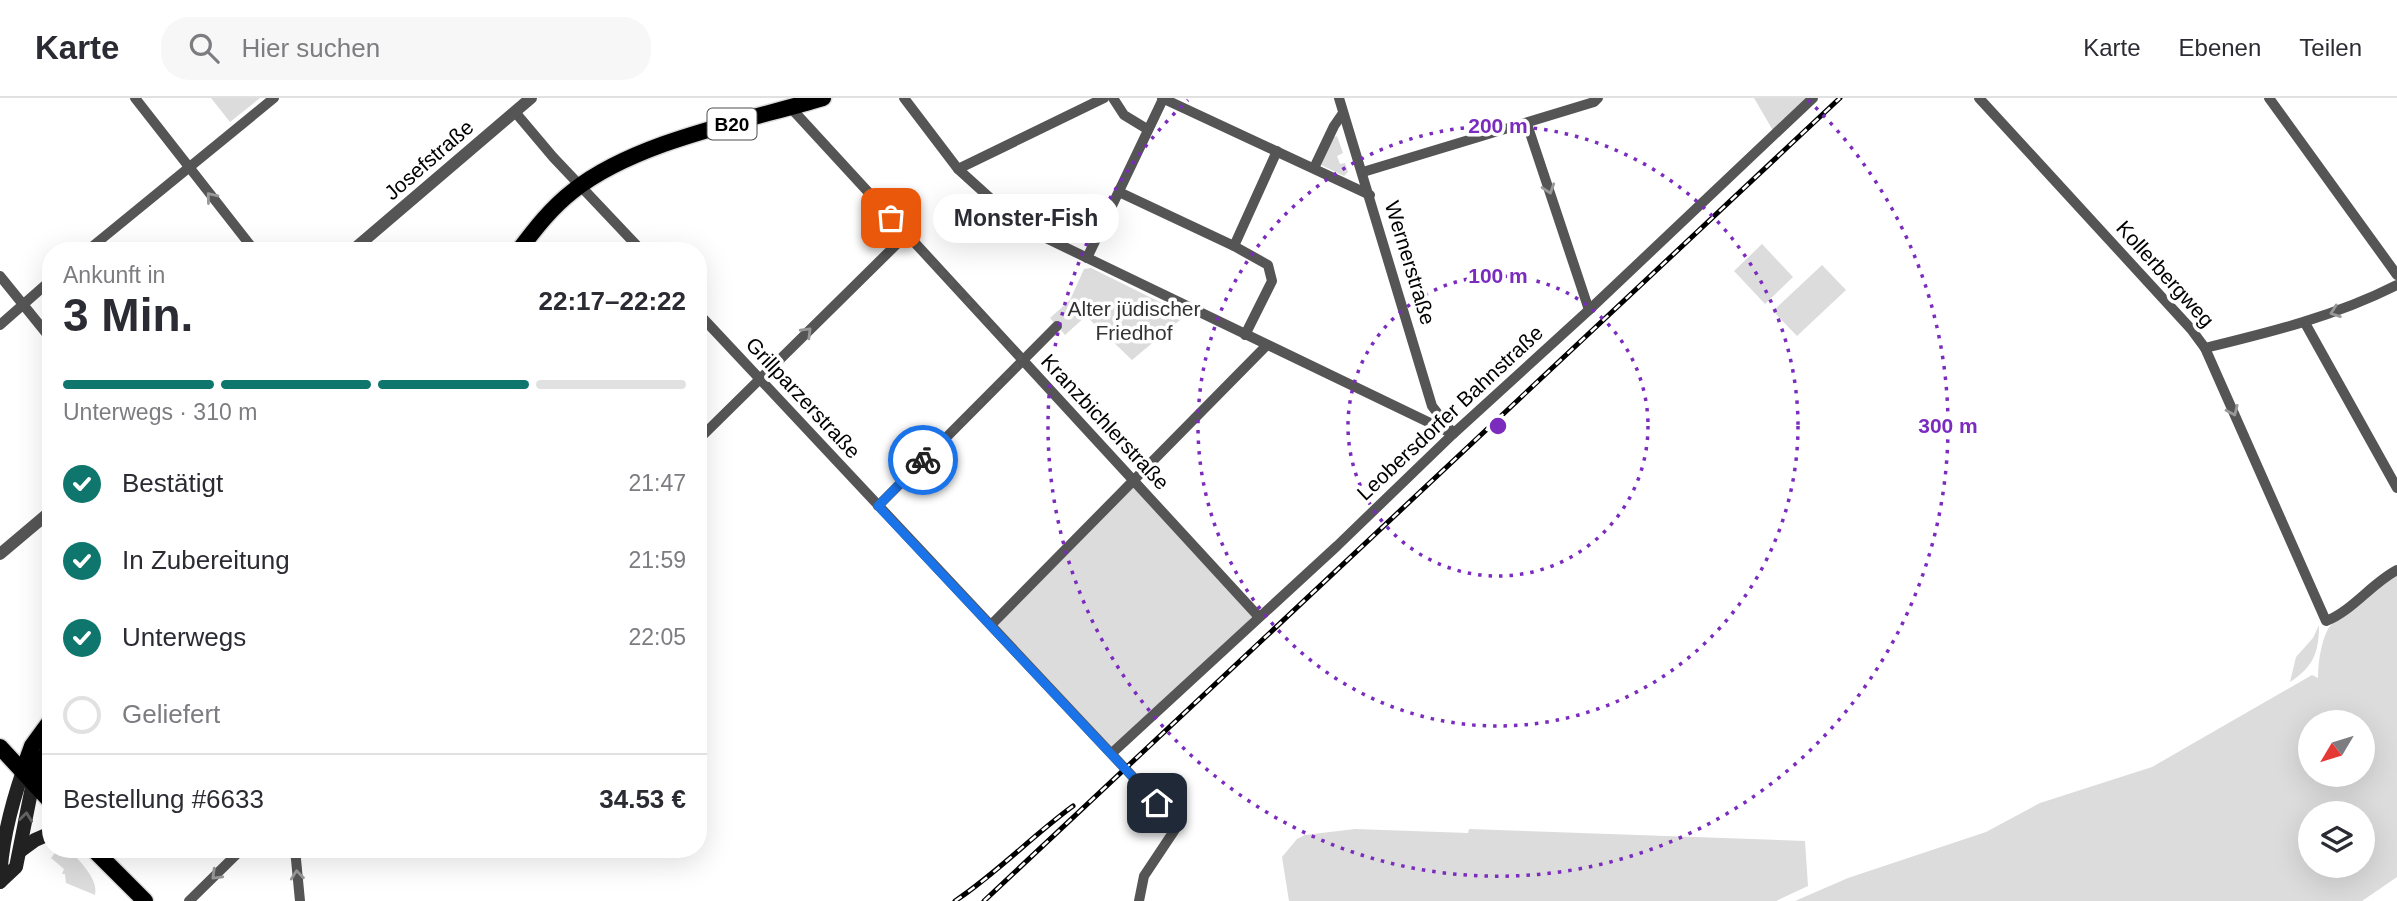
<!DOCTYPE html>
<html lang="de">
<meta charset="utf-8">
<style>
body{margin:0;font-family:Helvetica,sans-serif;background:#f7f7f7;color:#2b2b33;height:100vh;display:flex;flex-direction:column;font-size:26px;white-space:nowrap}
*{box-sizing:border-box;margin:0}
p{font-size:23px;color:#7c7c81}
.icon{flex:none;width:38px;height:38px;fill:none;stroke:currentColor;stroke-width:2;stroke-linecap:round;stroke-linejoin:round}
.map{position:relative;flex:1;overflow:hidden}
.details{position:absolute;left:42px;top:144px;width:665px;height:616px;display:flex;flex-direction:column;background:#fff;border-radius:28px;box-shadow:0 7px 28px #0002}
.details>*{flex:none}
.needle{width:46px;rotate:232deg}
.controls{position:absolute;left:2298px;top:612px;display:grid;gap:14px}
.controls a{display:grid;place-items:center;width:77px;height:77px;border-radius:50%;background:#fff;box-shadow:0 7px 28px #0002;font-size:35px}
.pin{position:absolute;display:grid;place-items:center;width:60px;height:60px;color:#fff;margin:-30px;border-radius:14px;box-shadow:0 4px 10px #0006}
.courier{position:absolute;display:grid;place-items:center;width:70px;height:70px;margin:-35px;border:5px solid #1a73e8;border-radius:50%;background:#fff;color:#222;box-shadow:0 2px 9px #0007}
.bubble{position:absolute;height:49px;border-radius:24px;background:#fff;box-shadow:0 7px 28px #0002;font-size:23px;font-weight:600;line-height:49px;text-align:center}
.head em{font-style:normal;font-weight:600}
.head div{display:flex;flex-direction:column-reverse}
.head{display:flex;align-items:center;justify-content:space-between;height:119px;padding:0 21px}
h1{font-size:46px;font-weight:600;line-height:52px}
.bar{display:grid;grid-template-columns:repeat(4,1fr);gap:10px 7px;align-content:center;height:84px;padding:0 21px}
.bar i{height:9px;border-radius:5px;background:#e1e1e2}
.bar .on{background:#0f766e}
.bar p{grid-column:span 4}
.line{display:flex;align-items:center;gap:18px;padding:0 21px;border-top:2px solid #e1e1e2}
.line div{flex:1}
ol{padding:0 21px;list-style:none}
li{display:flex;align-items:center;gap:21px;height:77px}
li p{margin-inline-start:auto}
li .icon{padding:7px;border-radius:50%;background:#0f766e;color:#fff;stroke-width:4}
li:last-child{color:#7c7c81}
li i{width:38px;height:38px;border:4px solid #e1e1e2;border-radius:50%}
header{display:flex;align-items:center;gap:42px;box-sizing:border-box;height:98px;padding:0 35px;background:#fff;border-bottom:2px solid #e1e1e2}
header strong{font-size:33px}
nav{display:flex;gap:38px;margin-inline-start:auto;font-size:24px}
.search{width:490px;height:63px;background:#f7f7f7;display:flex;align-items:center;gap:18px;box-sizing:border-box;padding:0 24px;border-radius:28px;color:#7c7c81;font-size:26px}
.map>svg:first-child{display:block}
.green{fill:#dcdcdc;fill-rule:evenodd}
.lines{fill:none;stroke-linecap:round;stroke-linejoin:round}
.primary-casing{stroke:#dbdbdb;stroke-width:19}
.minor{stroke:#555;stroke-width:10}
.tertiary{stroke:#555;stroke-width:12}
.secondary{stroke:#222;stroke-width:14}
.primary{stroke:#000;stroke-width:16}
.rail-casing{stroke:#000;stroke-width:5}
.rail{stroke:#fff;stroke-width:2.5;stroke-dasharray:8;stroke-linecap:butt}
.oneway{stroke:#999}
.oneway2{stroke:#646464}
.done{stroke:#595959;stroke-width:7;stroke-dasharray:0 12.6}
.route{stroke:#1a73e8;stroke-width:9}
.ring{fill:none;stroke:#7b2cbf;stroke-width:3.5;stroke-dasharray:3.5 7}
.labels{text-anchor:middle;stroke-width:7;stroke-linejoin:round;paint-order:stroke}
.shield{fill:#fff;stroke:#4c4c4c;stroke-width:2}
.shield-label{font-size:19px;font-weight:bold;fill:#000}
.street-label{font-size:21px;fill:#000;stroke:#fff}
.park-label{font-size:21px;fill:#333;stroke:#fff}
.centre{fill:#7b2cbf;stroke:#fff;stroke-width:3.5}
.ring-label{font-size:21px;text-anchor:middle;font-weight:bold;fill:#7b2cbf;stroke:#fff;stroke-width:7;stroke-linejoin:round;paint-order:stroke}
</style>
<header>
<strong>Karte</strong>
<div class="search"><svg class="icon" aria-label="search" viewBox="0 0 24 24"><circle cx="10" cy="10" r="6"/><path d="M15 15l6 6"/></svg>Hier suchen</div>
<nav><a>Karte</a><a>Ebenen</a><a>Teilen</a></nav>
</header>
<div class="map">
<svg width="2397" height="803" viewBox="0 0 2397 803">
<rect width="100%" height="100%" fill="#fff"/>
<g class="green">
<polygon points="211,0 260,0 230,24"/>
<polygon points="1754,0 1813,0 1775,36"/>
<polygon points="1337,38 1343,55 1337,58 1340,66 1345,65 1348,74 1344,78 1321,67 1332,40"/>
<polygon points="1762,146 1793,179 1765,206 1734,173"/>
<polygon points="1822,167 1846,192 1797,238 1773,213"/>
<polygon points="1091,170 1186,217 1132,262 1086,218 1065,237 1050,220 1070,202 1084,171"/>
<polygon points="1134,383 1259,519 1112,655 991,527"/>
<path d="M2397,476V779L2362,803H1795L1848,780L1986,734L2040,705L2152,669L2312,577L2318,580C2318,565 2321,544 2328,531C2335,519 2384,483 2397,476ZM2310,625H2362V677H2310ZM2310,716H2362V768H2310Z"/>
<path d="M2319,527C2319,555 2313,569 2290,584L2296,559L2313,540Z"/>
<polygon points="1355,731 1468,735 1469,731 1805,743 1808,788 1776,803 1289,803 1282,759 1297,741 1305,737"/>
<path d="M58,751H69C79,763 99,781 95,797L66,785L65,776H62L64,771L51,760Z"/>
</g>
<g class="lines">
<g class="primary-casing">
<g id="primary">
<path d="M519,152C535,131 551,110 573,93C636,43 746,23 823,0"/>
<polyline points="0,649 51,704"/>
<polyline points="23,673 32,648 51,622"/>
<polyline points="33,684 40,666 51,647"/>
<polyline points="93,751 145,803"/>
</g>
</g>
<g class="minor">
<polyline points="135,0 254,152"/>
<polyline points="904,0 958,71 1021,128 1453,336"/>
<polyline points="1113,0 1124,17 1147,31"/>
<polyline points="1162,0 1370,97"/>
<polyline points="1339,0 1432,308 1452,334"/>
<path d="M1979,0L2191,231L2205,250L2326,523C2352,513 2372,485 2397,472"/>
<polyline points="2269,0 2397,177"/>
<polyline points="790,9 1259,519"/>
<polyline points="515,14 553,59 641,152"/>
<polyline points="1527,26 1589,212"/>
<polyline points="1314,70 1334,28 1343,15"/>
<polyline points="958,71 1104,0"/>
<polyline points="1363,74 1594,4 1598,0"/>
<polyline points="1119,94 1234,148 1268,167 1272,183 1245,237"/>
<polyline points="1234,148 1277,53"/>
<polyline points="88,152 274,0"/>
<polyline points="1087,160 1163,1"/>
<polyline points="0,178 51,241"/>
<polyline points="698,215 1178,727 1144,778 1139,803"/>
<polyline points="2305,225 2397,390"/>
<polyline points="0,227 51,182"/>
<path d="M2205,250C2271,234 2336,218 2397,187"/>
<polyline points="698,342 906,137"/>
<polyline points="878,408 1057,228"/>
<polyline points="991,527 1267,247"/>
<polyline points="698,621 701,624"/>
<polyline points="1112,655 1337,448 1453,336 1589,212 1813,0"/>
<polyline points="295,751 300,803"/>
<polyline points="189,803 242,751"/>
</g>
<g class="tertiary">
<polyline points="353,152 531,0"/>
<polyline points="0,456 51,413"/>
</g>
<g class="secondary">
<polyline points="20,753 35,742 51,735"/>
<path d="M0,784C1,747 11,708 23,673"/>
<polyline points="0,784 16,769 33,684"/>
</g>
<use href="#primary" class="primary"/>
<g class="rail-casing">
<g id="rail">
<path d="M955,803C997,775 1032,738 1073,708"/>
<polyline points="984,803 1840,0"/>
</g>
</g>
<use href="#rail" class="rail"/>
</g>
<defs><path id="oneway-chevron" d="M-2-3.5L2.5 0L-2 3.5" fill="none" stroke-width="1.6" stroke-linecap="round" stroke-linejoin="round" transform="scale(1.75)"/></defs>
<g class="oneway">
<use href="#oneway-chevron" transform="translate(1549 91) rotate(72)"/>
<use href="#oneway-chevron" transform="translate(211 99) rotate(-129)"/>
<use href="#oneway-chevron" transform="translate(2335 214) rotate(160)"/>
<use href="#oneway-chevron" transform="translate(807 234) rotate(-45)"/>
<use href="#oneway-chevron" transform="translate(2233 313) rotate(66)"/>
<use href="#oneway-chevron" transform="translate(216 777) rotate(136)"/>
<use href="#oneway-chevron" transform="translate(297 777) rotate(-96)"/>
</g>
<use class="oneway2" href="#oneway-chevron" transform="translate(26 719) rotate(-83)"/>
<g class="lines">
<polyline class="done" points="891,120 1022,262 923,362"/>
<polyline class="route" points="923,362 878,408 1157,705"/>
</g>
<g class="ring">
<circle cx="1498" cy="328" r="150"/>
<circle cx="1498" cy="328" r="300"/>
<path d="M1808 2A450 450 0 1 1 1188 2"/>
</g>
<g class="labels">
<rect class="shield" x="707.5" y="10.5" width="49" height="31" rx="5"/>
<g class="shield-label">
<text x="732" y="33">B20</text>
</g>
<g class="street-label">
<text transform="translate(429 62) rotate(-41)" y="7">Josefstraße</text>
<text transform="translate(1410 165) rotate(73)" y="7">Wernerstraße</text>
<text transform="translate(2165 176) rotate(48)" y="7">Kollerbergweg</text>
<text transform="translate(803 300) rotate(47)" y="7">Grillparzerstraße</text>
<text transform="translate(1450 315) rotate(-43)" y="7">Leobersdorfer Bahnstraße</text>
<text transform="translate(1105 324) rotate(47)" y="7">Kranzbichlerstraße</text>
</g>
<g class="park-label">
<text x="1134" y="218">Alter jüdischer<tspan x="1134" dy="24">Friedhof</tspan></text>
</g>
</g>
<circle cx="1498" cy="328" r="10" class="centre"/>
<g class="ring-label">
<text x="1498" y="35">200 m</text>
<text x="1498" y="185">100 m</text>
<text x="1948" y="335">300 m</text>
</g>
</svg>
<div class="controls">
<a><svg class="needle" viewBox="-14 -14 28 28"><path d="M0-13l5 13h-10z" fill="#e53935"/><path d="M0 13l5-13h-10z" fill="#7c7c81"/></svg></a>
<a><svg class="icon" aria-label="layers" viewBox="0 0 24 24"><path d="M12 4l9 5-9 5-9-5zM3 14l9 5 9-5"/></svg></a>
</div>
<div class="pin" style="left:891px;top:120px;background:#ea580c"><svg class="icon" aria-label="bag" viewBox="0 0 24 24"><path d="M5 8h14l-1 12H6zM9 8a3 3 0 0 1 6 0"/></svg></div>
<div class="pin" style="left:1157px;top:705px;background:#1f2937"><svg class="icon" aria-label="home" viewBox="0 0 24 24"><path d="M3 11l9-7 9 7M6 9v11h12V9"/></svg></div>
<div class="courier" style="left:923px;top:362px"><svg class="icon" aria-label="bike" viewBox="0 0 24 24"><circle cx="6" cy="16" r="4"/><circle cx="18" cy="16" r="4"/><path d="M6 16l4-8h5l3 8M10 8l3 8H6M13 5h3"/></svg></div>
<div class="bubble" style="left:933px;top:96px;width:186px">Monster-Fish</div>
<section class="details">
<div class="head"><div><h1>3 Min.</h1><p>Ankunft in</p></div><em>22:17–22:22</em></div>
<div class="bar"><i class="on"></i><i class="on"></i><i class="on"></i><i></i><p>Unterwegs · 310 m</p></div>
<ol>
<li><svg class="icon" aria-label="check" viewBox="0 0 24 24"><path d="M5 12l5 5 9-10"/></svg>Bestätigt<p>21:47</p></li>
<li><svg class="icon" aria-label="check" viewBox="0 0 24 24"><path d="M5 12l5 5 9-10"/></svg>In Zubereitung<p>21:59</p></li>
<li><svg class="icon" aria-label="check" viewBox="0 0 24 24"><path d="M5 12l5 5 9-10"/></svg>Unterwegs<p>22:05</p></li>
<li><i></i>Geliefert</li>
</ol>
<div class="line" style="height:91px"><div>Bestellung #6633</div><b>34.53 €</b></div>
</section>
</div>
